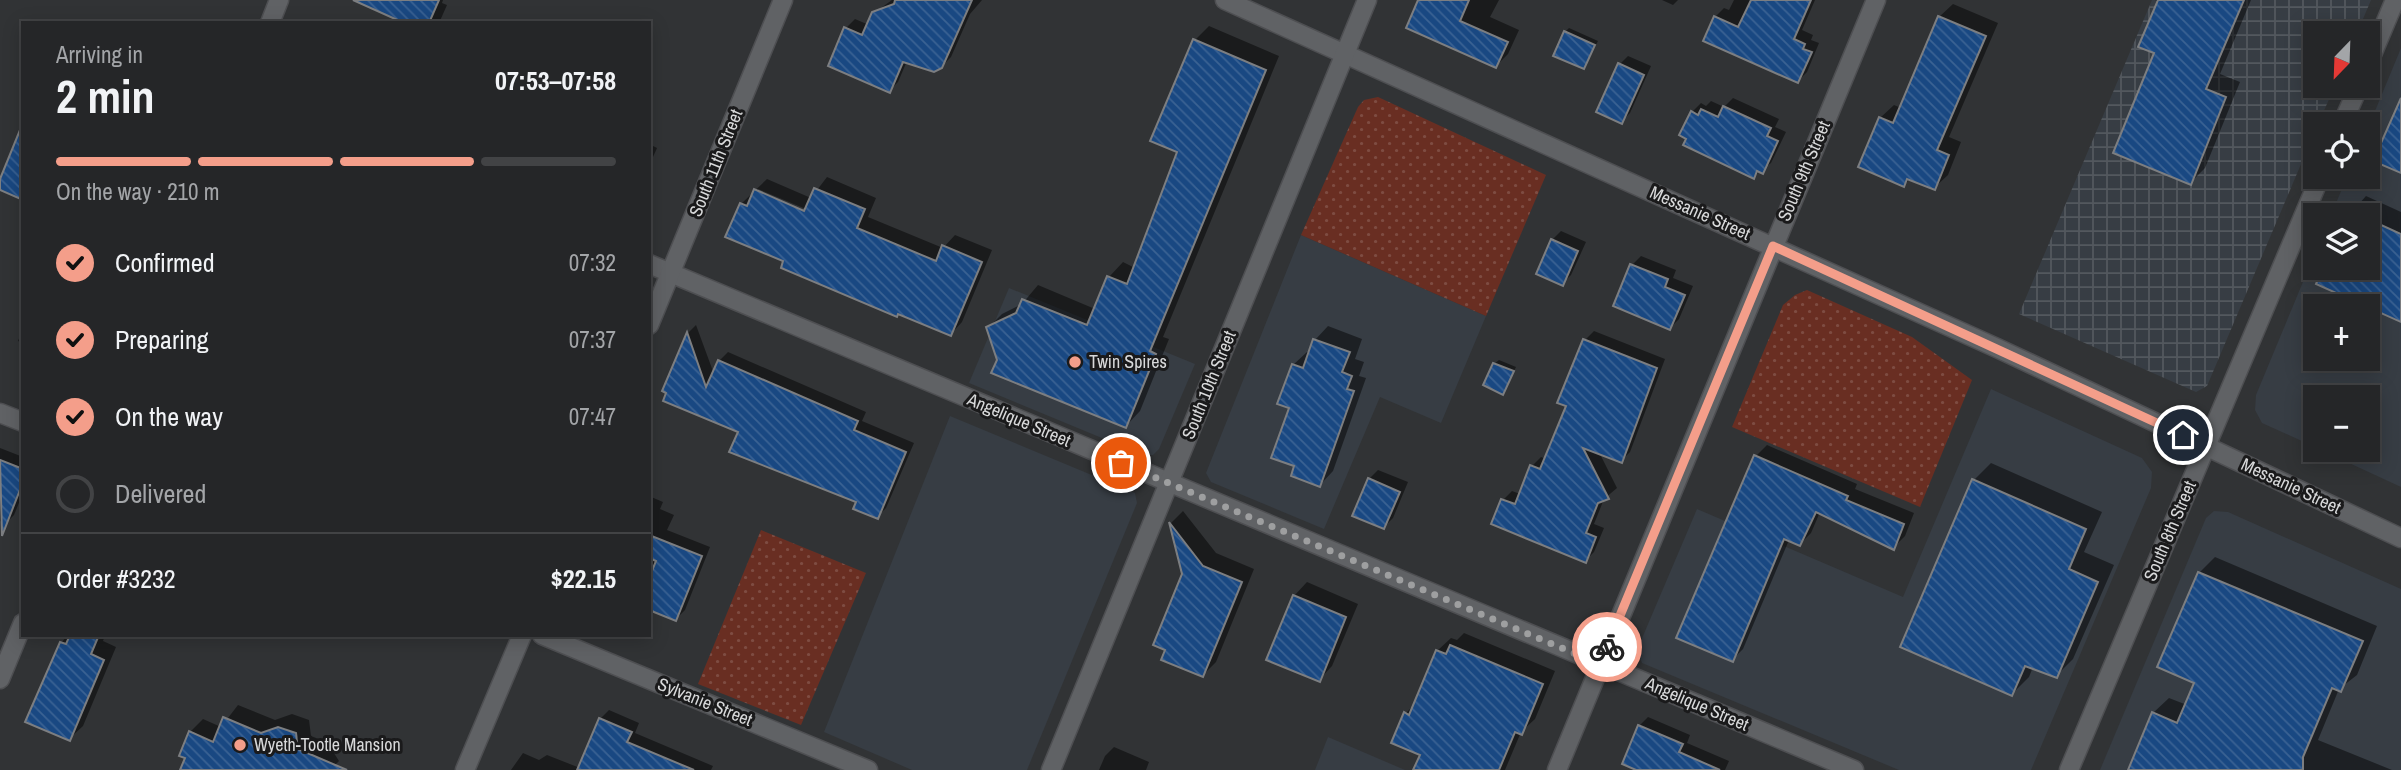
<!DOCTYPE html>
<meta charset="utf-8">
<style>
body{margin:0;font-family:"Archivo Narrow",sans-serif;background:#2d2e30;color:#f1f3f6;height:100vh;display:flex;flex-direction:column;font-size:26px;white-space:nowrap}
*{box-sizing:border-box;margin:0}
p{font-size:23px;color:#a3a5a8}
.icon{flex:none;width:38px;height:38px;fill:none;stroke:currentColor;stroke-width:2;stroke-linecap:round;stroke-linejoin:round}
.map{position:relative;flex:1;overflow:hidden}
.sheet{position:absolute;left:21px;top:21px;width:630px;height:616px;display:flex;flex-direction:column;background:#252628;border-radius:0px;box-shadow:0 4px 18px #0003,0 0 0 2px #424345}
.sheet>*{flex:none}
.needle{width:46px;rotate:203deg}
.fabs{position:absolute;left:2303px;top:21px;display:grid;gap:14px}
.fabs a{display:grid;place-items:center;width:77px;height:77px;border-radius:0px;background:#252628;box-shadow:0 4px 18px #0003,0 0 0 2px #424345;font-size:35px}
.pin{position:absolute;display:grid;place-items:center;width:60px;height:60px;color:#fff;margin:-30px;border:4px solid #fff;border-radius:50%;box-shadow:0 2px 7px #0007}
.courier{position:absolute;display:grid;place-items:center;width:70px;height:70px;margin:-35px;border:5px solid #f49e8a;border-radius:50%;background:#fff;color:#222;box-shadow:0 2px 9px #0007}
.headline em{font-style:normal;font-weight:800}
.headline div{display:flex;flex-direction:column-reverse}
.headline{display:flex;align-items:center;justify-content:space-between;height:119px;padding:0 35px}
h1{font-size:46px;font-weight:800;line-height:52px}
.bar{display:grid;grid-template-columns:repeat(4,1fr);gap:10px 7px;align-content:center;height:84px;padding:0 35px}
.bar i{height:9px;border-radius:5px;background:#424345}
.bar .selected{background:#f49e8a}
.bar p{grid-column:span 4}
.line{display:flex;align-items:center;gap:18px;padding:0 35px;border-top:2px solid #424345}
.line div{flex:1}
ol{padding:0 35px;list-style:none}
li{display:flex;align-items:center;gap:21px;height:77px}
li p{margin-inline-start:auto}
li .icon{padding:7px;border-radius:50%;background:#f49e8a;color:#111;stroke-width:4}
li:last-child{color:#a3a5a8}
li i{width:38px;height:38px;border:4px solid #424345;border-radius:50%}
.map>svg:first-child{display:block}
.built{fill:#373d44;fill-rule:evenodd}
.industrial{fill:url(#industrial-grid)}
.grass{fill:url(#grass-dots)}
.shadow{fill:#0007;fill-rule:evenodd}
.building{fill:url(#building-back-hatch);stroke:#7c7e81;stroke-width:2}
.lines{fill:none;stroke-linecap:round;stroke-linejoin:round}
.street-casing{stroke:#4e4f52;stroke-width:21}
.secondary-casing{stroke:#4e4f52;stroke-width:21}
.street{stroke:#606265;stroke-width:18}
.secondary{stroke:#606265;stroke-width:18}
.done{stroke:#9e9fa0;stroke-width:7;stroke-dasharray:0 12.6}
.route{stroke:#f49e8a;stroke-width:9}
.poi-dot{fill:#f49e8a;stroke:#1a1a1b;stroke-width:2.5}
.labels{text-anchor:middle;stroke-width:6;stroke-linejoin:round;paint-order:stroke}
.street-label{font-size:18px;fill:#d8d9da;stroke:#1a1a1b}
.poi-label{font-size:18px;fill:#d8d9da;stroke:#1a1a1b;text-anchor:start}
</style>
<div class="map">
<svg width="2401" height="770" viewBox="0 0 2401 770">
<defs>
<pattern id="industrial-grid" width="8" height="8" patternUnits="userSpaceOnUse" patternTransform="scale(1.75)"><rect width="8" height="8" fill="#373d44"/><path d="M0 4h8M4 0v8" fill="none" stroke="#53585e"/></pattern>
<pattern id="grass-dots" width="8" height="8" patternUnits="userSpaceOnUse" patternTransform="scale(1.75)"><rect width="8" height="8" fill="#692e22"/><path d="M2 2h.1M6 6h.1" fill="none" stroke="#7e4c42" stroke-width="1.8" stroke-linecap="round"/></pattern>
<pattern id="building-back-hatch" width="6" height="6" patternUnits="userSpaceOnUse" patternTransform="scale(1.75)"><rect width="6" height="6" fill="#194882"/><path d="M-1 5l2 2M0 0l6 6M5-1l2 2" fill="none" stroke="#3a6293"/></pattern>
</defs>
<rect width="100%" height="100%" fill="#313335"/>
<g class="built">
<path d="M2401,48V487L2321,450H2368V397H2315V447L2262,423L2255,410L2256,395L2315,253V268H2368V215H2331L2347,177H2368V128ZM2315,306H2368V359H2315Z"/>
<polygon points="1301,235 1486,316 1441,423 1380,397 1324,529 1211,482 1206,473"/>
<polygon points="1009,288 1195,364 1159,449 1153,455 1143,455 969,383"/>
<polygon points="1991,389 2142,458 2152,472 2151,488 2031,770 1899,770 1642,663 1637,650 1697,509 1903,597"/>
<polygon points="950,416 1135,493 1137,503 1027,770 912,770 824,732"/>
<polygon points="2214,511 2228,512 2401,589 2401,770 2100,770 2206,518"/>
<polygon points="1328,737 1405,770 1315,770"/>
</g>
<polygon class="industrial" points="2152,0 2371,0 2357,33 2315,33 2315,86 2335,86 2318,124 2315,124 2315,131 2207,386 2196,392 2019,314"/>
<g class="grass">
<polygon points="1378,97 1546,175 1486,316 1301,235 1358,107 1364,100"/>
<polygon points="1807,290 1912,337 1972,380 1920,507 1732,427 1783,305 1795,295"/>
<polygon points="761,530 866,573 801,725 698,684"/>
</g>
<g class="shadow">
<polygon points="361,0 443,0 442,3 447,5 439,23 408,23"/>
<polygon points="892,0 982,0 970,14 951,57 941,67 907,61 898,82 889,91 846,28 855,19 869,25 874,13"/>
<polygon points="1420,0 1499,0 1490,17 1519,30 1508,54 1496,66"/>
<polygon points="1662,0 1678,0 1673,5"/>
<polygon points="1734,0 1815,0 1802,30 1813,35 1811,40 1819,43 1807,72 1798,81 1715,17 1724,8 1729,10"/>
<polygon points="2155,0 2251,0 2220,74 2240,82 2205,168 2190,183 2156,52 2159,2"/>
<polygon points="1953,4 1998,23 1949,137 1961,142 1948,175 1934,188 1911,178 1904,185 1880,118 1894,105 1901,108 1939,17"/>
<polygon points="1209,26 1279,56 1163,337 1169,339 1140,411 1126,426 999,360 988,328 1002,314 1022,304 1038,285 1095,309 1109,277 1123,262 1135,268 1179,151 1195,40"/>
<polygon points="1569,28 1598,41 1584,67 1565,32"/>
<polygon points="1628,56 1651,66 1630,113 1621,122 1619,65"/>
<polygon points="1733,98 1779,119 1775,127 1786,132 1771,163 1753,177 1692,112 1701,103 1706,106 1711,101 1724,107"/>
<polygon points="649,144 657,148 649,166"/>
<path d="M827,177L876,198L868,217L943,248L955,235L992,250L962,322L951,334L785,260L741,204L767,179L811,198ZM758,189L813,212L811,216L758,193Z"/>
<polygon points="2366,196 2401,212 2401,320 2318,283 2325,268 2368,268 2368,215 2349,215"/>
<polygon points="1561,231 1586,242 1571,275 1562,284 1552,240"/>
<polygon points="1641,256 1676,270 1673,278 1693,286 1679,319 1670,328 1632,265"/>
<polygon points="696,325 714,374 719,361 728,352 866,412 862,421 914,443 886,508 877,517 858,501 664,390 688,333"/>
<polygon points="1328,326 1362,339 1355,359 1364,362 1359,376 1366,378 1333,471 1320,485 1297,465 1291,407 1293,365 1307,352 1310,353 1315,340"/>
<polygon points="23,329 23,343 18,341"/>
<polygon points="1594,331 1665,359 1630,452 1621,461 1599,452 1617,488 1604,499 1594,524 1604,528 1594,552 1585,561 1503,500 1512,491 1520,494 1532,466 1541,457 1546,459 1568,405 1585,340"/>
<polygon points="1499,360 1516,367 1503,393 1494,364"/>
<polygon points="1767,445 1857,484 1855,489 1914,513 1905,536 1894,547 1820,512 1811,533 1800,544 1789,540 1743,649 1732,660 1756,456"/>
<polygon points="0,448 23,457 23,493 14,515 5,524 0,521"/>
<polygon points="1991,463 2102,512 2084,552 2114,565 2073,659 2056,676 2033,667 2029,677 2012,694 1974,480"/>
<polygon points="1378,470 1408,482 1393,518 1384,527 1369,479"/>
<polygon points="649,496 663,502 660,509 674,515 667,530 710,547 685,610 676,619 649,608"/>
<polygon points="1183,511 1216,553 1254,569 1216,662 1203,675 1184,574 1171,523"/>
<polygon points="2215,557 2377,626 2357,675 2339,689 2318,740 2392,770 2130,770 2153,713 2169,698 2187,705 2196,682 2199,573"/>
<polygon points="1307,582 1358,604 1332,666 1319,680 1294,596"/>
<polygon points="1464,633 1555,671 1535,719 1521,732 1505,770 1430,770 1406,713 1416,703 1437,651 1451,638 1457,640"/>
<polygon points="68,635 105,635 103,641 116,647 83,726 69,739 61,643"/>
<polygon points="238,705 275,720 292,714 309,720 311,736 334,745 332,750 339,761 330,770 182,770 188,757 190,732 203,719 221,727"/>
<polygon points="609,710 639,723 635,733 713,766 711,770 511,770 523,753 539,760 547,755 580,768 600,719"/>
<polygon points="1648,717 1690,735 1687,743 1729,761 1725,770 1641,770 1639,726"/>
<polygon points="1114,747 1149,762 1146,770 1099,770 1105,756"/>
</g>
<g class="building">
<polygon points="353,0 439,0 429,23 404,23"/>
<polygon points="895,0 972,0 942,68 934,72 903,62 890,93 828,66 844,27 862,35 872,12 894,4"/>
<polygon points="1418,0 1469,0 1460,21 1508,42 1496,68 1406,28"/>
<polygon points="1751,0 1811,0 1794,39 1805,44 1803,49 1812,52 1798,83 1703,41 1714,16 1738,27"/>
<polygon points="2158,0 2244,0 2206,89 2226,97 2191,185 2113,153 2154,53 2138,47"/>
<polygon points="1938,16 1986,36 1937,150 1949,155 1935,190 1907,179 1904,187 1858,167 1879,117 1893,123"/>
<polygon points="1564,31 1595,45 1584,69 1553,56"/>
<polygon points="1193,39 1266,70 1150,351 1156,354 1126,428 991,373 997,360 986,327 1016,313 1022,299 1087,325 1107,276 1127,284 1177,152 1150,141"/>
<polygon points="1618,63 1644,75 1622,124 1596,112"/>
<polygon points="2401,98 2401,173 2373,161"/>
<polygon points="1723,106 1771,128 1767,136 1778,141 1763,174 1757,171 1754,179 1683,145 1686,139 1679,135 1691,111 1698,115 1701,109 1718,117"/>
<polygon points="22,125 23,125 23,200 0,190 0,179"/>
<polygon points="814,188 865,209 857,228 936,261 942,245 982,262 951,336 898,314 897,317 781,268 783,261 725,237 740,203 747,206 754,189 804,211"/>
<polygon points="2368,219 2401,234 2401,322 2316,284 2323,268 2368,268"/>
<polygon points="1551,239 1578,251 1563,286 1536,274"/>
<polygon points="1630,264 1668,279 1665,287 1685,295 1670,330 1613,306"/>
<polygon points="687,332 706,387 718,360 858,421 854,430 906,452 878,519 853,509 856,502 729,452 738,432 663,401 666,393 662,391"/>
<polygon points="1313,339 1350,352 1342,372 1352,376 1347,389 1354,391 1320,487 1291,476 1294,466 1271,458 1289,408 1277,404 1292,364 1303,368"/>
<polygon points="1583,339 1657,368 1622,463 1583,448 1609,499 1598,503 1586,533 1596,537 1586,563 1491,524 1501,499 1515,504 1530,465 1540,469 1566,406 1557,403"/>
<polygon points="1493,363 1514,371 1503,395 1483,385"/>
<polygon points="1754,455 1848,496 1846,500 1904,524 1894,550 1816,512 1800,546 1784,539 1733,662 1676,638"/>
<polygon points="0,460 23,469 23,482 2,536"/>
<polygon points="1368,478 1400,492 1384,529 1352,516"/>
<polygon points="1972,479 2086,529 2069,569 2098,582 2057,678 2025,666 2012,696 1900,647"/>
<polygon points="1169,522 1203,566 1242,582 1203,677 1161,660 1165,650 1153,645 1182,574"/>
<polygon points="649,535 702,556 676,621 649,610 649,578 656,561 649,558"/>
<polygon points="2198,572 2363,641 2341,692 2332,688 2303,757 2303,770 2128,770 2152,712 2177,723 2194,683 2157,667"/>
<polygon points="1293,595 1346,617 1320,682 1266,660"/>
<polygon points="70,635 99,635 91,654 104,660 70,741 25,722 60,642 66,644"/>
<polygon points="1450,645 1543,684 1522,735 1515,732 1499,770 1413,770 1420,755 1391,743 1404,712 1409,715 1436,650 1446,654"/>
<polygon points="223,717 261,733 278,727 296,733 298,749 347,770 180,770 185,758 179,756 189,731 213,742"/>
<polygon points="599,718 632,732 627,742 694,770 577,770"/>
<polygon points="1638,725 1683,744 1679,752 1720,770 1636,770 1622,764"/>
</g>
<g class="lines">
<g class="street-casing">
<g id="street">
<polyline points="649,264 1854,770"/>
<polyline points="649,325 783,0"/>
<polyline points="0,413 23,422"/>
<polyline points="542,635 868,770"/>
<polyline points="465,770 522,635"/>
</g>
</g>
<g class="secondary-casing">
<g id="secondary">
<polyline points="1225,0 1997,348 2401,538"/>
<polyline points="270,23 279,0"/>
<polyline points="2368,64 2395,0"/>
<polyline points="2342,124 2359,86"/>
<polyline points="0,679 23,623"/>
<polyline points="1051,770 1367,0"/>
<polyline points="1557,770 1876,0"/>
<polyline points="2069,770 2320,177"/>
</g>
</g>
<use href="#street" class="street"/>
<use href="#secondary" class="secondary"/>
</g>
<g class="lines">
<polyline class="done" points="1121,463 1600,664 1607,647"/>
<polyline class="route" points="1607,647 1773,246 2183,435"/>
</g>
<g class="poi-dot">
<circle cx="1075" cy="362" r="7"/>
<circle cx="240" cy="745" r="7"/>
</g>
<g class="labels">
<g class="street-label">
<text transform="translate(716 163) rotate(-68)" y="6">South 11th Street</text>
<text transform="translate(1804 171) rotate(-67)" y="6">South 9th Street</text>
<text transform="translate(1700 213) rotate(24)" y="6">Messanie Street</text>
<text transform="translate(1209 385) rotate(-68)" y="6">South 10th Street</text>
<text transform="translate(1019 420) rotate(23)" y="6">Angelique Street</text>
<text transform="translate(2291 486) rotate(25)" y="6">Messanie Street</text>
<text transform="translate(2170 531) rotate(-67)" y="6">South 8th Street</text>
<text transform="translate(705 702) rotate(22)" y="6">Sylvanie Street</text>
<text transform="translate(1697 704) rotate(23)" y="6">Angelique Street</text>
</g>
<g class="poi-label">
<text x="1089" y="368">Twin Spires</text>
<text x="254" y="751">Wyeth-Tootle Mansion</text>
</g>
</g>
</svg>
<div class="fabs">
<a><svg class="needle" viewBox="-14 -14 28 28"><path d="M0-13l5 13h-10z" fill="#e53935"/><path d="M0 13l5-13h-10z" fill="#a3a5a8"/></svg></a>
<a><svg class="icon" aria-label="locate" viewBox="0 0 24 24"><circle cx="12" cy="12" r="6"/><path d="M12 2v4M12 18v4M2 12h4M18 12h4"/></svg></a>
<a><svg class="icon" aria-label="layers" viewBox="0 0 24 24"><path d="M12 4l9 5-9 5-9-5zM3 14l9 5 9-5"/></svg></a>
<a>+</a>
<a>−</a>
</div>
<div class="pin" style="left:1121px;top:463px;background:#ea580c"><svg class="icon" aria-label="bag" viewBox="0 0 24 24"><path d="M5 8h14l-1 12H6zM9 8a3 3 0 0 1 6 0"/></svg></div>
<div class="pin" style="left:2183px;top:435px;background:#1f2937"><svg class="icon" aria-label="home" viewBox="0 0 24 24"><path d="M3 11l9-7 9 7M6 9v11h12V9"/></svg></div>
<div class="courier" style="left:1607px;top:647px"><svg class="icon" aria-label="bike" viewBox="0 0 24 24"><circle cx="6" cy="16" r="4"/><circle cx="18" cy="16" r="4"/><path d="M6 16l4-8h5l3 8M10 8l3 8H6M13 5h3"/></svg></div>
<section class="sheet">
<div class="headline"><div><h1>2 min</h1><p>Arriving in</p></div><em>07:53–07:58</em></div>
<div class="bar"><i class="selected"></i><i class="selected"></i><i class="selected"></i><i></i><p>On the way · 210 m</p></div>
<ol>
<li><svg class="icon" aria-label="check" viewBox="0 0 24 24"><path d="M5 12l5 5 9-10"/></svg>Confirmed<p>07:32</p></li>
<li><svg class="icon" aria-label="check" viewBox="0 0 24 24"><path d="M5 12l5 5 9-10"/></svg>Preparing<p>07:37</p></li>
<li><svg class="icon" aria-label="check" viewBox="0 0 24 24"><path d="M5 12l5 5 9-10"/></svg>On the way<p>07:47</p></li>
<li><i></i>Delivered</li>
</ol>
<div class="line" style="height:91px"><div>Order #3232</div><b>$22.15</b></div>
</section>
</div>
